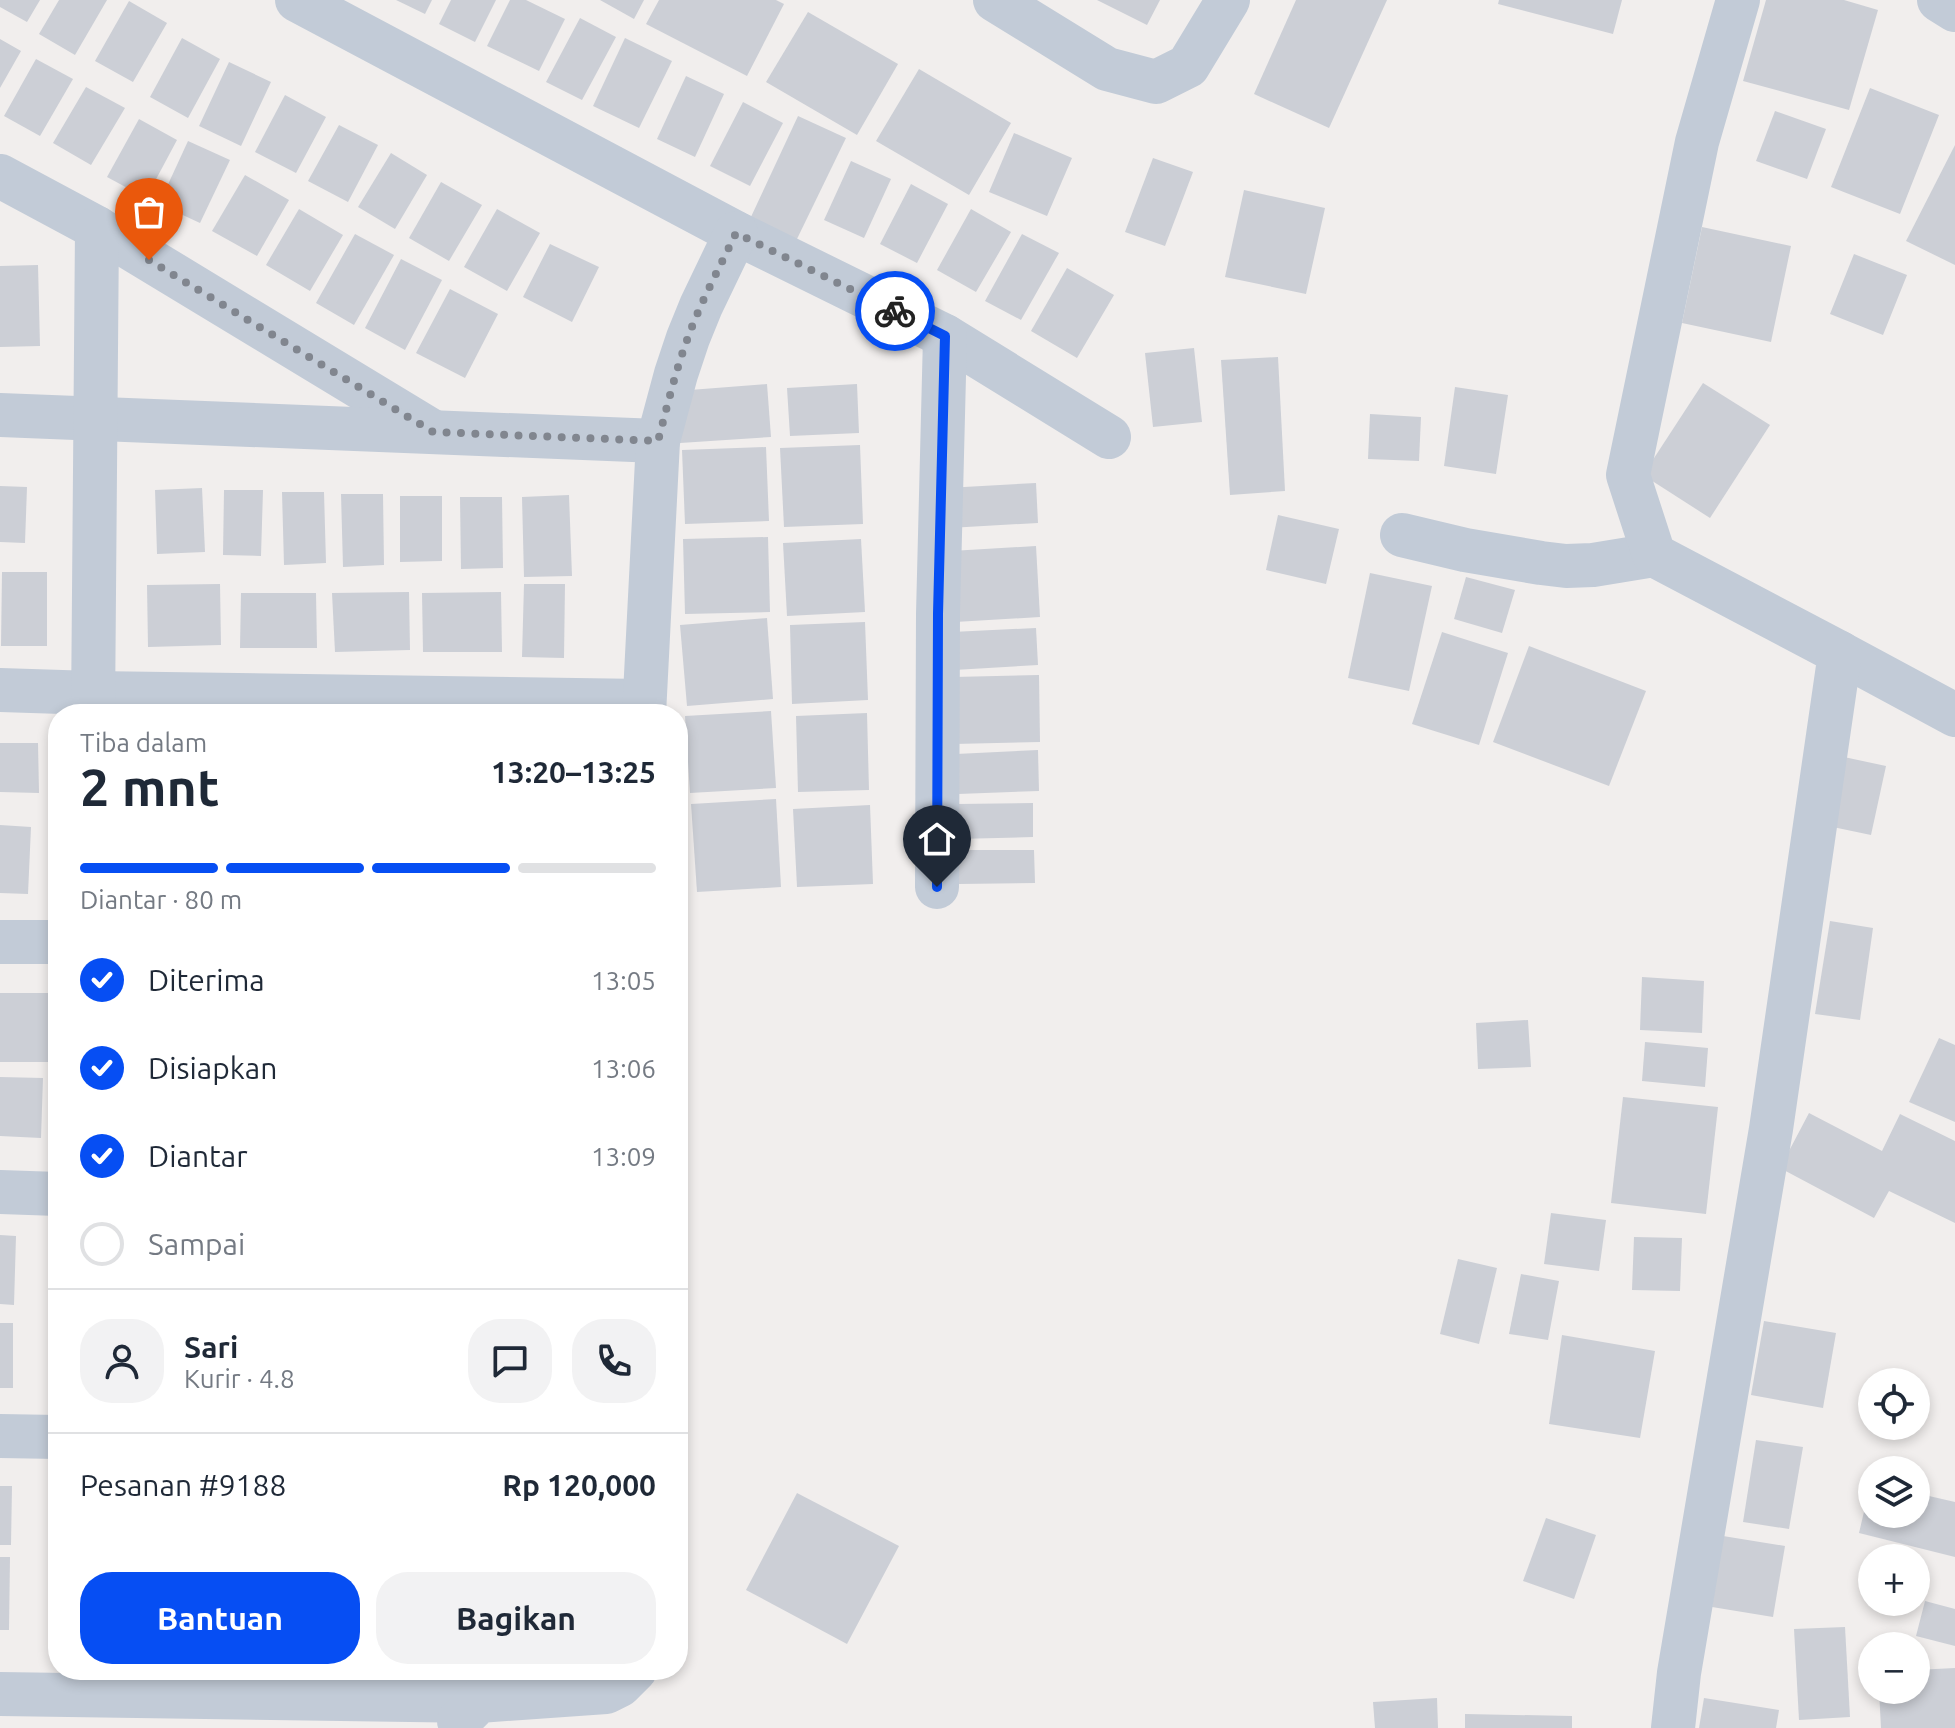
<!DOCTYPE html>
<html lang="id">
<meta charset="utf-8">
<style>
body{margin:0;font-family:Ubuntu,sans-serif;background:#f2f2f3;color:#1f2937;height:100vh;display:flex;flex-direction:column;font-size:30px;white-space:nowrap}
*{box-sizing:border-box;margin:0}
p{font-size:26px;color:#747a83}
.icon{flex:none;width:44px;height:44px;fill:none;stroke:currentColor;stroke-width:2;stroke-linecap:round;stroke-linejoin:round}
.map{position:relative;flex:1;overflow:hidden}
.drawer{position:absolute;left:48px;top:704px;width:640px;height:976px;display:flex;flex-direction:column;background:#fff;border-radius:32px;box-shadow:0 4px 12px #0003}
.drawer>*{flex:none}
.tools{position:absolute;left:1858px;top:1368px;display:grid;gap:16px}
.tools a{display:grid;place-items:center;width:72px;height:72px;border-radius:50%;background:#fff;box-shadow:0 4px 12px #0003;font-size:40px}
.pin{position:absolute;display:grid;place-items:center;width:68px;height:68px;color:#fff;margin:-82px -34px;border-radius:50% 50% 50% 0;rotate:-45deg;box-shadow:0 0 8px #0007}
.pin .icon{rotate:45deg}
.courier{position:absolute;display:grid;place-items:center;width:80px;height:80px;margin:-40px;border:6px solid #064ef3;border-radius:50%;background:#fff;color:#222;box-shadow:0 2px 10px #0007}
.summary em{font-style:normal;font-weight:700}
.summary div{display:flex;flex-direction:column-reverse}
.summary{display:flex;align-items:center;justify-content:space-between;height:136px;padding:0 32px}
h1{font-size:52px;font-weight:700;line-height:60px}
.bar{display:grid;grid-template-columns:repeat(4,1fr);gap:12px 8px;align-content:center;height:96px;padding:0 32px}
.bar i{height:10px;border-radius:6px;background:#e0e1e3}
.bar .current{background:#064ef3}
.bar p{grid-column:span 4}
.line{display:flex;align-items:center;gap:20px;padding:0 32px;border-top:2px solid #e0e1e3}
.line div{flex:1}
.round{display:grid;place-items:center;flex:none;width:84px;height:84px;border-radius:32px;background:#f2f2f3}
ol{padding:0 32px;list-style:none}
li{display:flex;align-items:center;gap:24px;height:88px}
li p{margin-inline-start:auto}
li .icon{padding:8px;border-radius:50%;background:#064ef3;color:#fff;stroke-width:4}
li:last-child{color:#747a83}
li i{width:44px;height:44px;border:4px solid #e0e1e3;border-radius:50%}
.button{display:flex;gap:16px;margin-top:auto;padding:16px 32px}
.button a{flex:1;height:92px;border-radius:32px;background:#064ef3;color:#fff;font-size:32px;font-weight:700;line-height:92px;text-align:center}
.button a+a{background:#f2f2f3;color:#1f2937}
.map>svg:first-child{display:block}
.building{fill:#cccfd6}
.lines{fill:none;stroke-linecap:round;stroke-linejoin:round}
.minor{stroke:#c2cbd7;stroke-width:44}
.done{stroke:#81868f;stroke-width:8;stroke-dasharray:0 14.4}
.route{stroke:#064ef3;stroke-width:10}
</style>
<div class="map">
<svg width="1955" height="1728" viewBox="0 0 1955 1728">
<rect width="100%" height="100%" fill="#f1eeed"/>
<g class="building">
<polygon points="0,0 40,0 27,22 0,7"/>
<polygon points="59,0 107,0 75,55 39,34"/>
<polygon points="396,0 432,0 425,14"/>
<polygon points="451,0 496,0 475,42 439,24"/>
<polygon points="510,0 526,0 565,19 539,71 487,46"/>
<polygon points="600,0 644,0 634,19"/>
<polygon points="659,0 776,0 784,4 747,76 646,24"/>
<polygon points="1097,0 1160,0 1147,25"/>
<polygon points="1296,0 1387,0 1329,128 1254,94"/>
<polygon points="1499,0 1622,0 1613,34 1498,4"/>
<polygon points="1766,0 1844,0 1878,10 1849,110 1743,81"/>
<polygon points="129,1 167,23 133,82 95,61"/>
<polygon points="808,12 898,64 857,135 766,82"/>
<polygon points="580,18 616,37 582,100 546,82"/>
<polygon points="182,38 220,59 188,118 150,97"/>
<polygon points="625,38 672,61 639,128 593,106"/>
<polygon points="0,39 21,51 0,88"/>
<polygon points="36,59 73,79 40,136 4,116"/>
<polygon points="229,62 271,82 241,146 199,126"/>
<polygon points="919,69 1011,123 969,195 876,141"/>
<polygon points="686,76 724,94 695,157 657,139"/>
<polygon points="86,87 125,108 91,165 53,143"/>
<polygon points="1870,88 1939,115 1900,214 1831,187"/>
<polygon points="285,95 326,117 296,173 255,152"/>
<polygon points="743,102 783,123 750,186 710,166"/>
<polygon points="1775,111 1826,129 1807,179 1756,161"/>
<polygon points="798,116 846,138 796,241 750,219"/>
<polygon points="139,119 177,140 146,198 107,177"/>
<polygon points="339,125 378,145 348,202 308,181"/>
<polygon points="1014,133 1072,158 1047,216 989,192"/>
<polygon points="188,141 230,160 200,223 159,204"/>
<polygon points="1955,145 1955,265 1906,241"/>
<polygon points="391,153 427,175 395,229 358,207"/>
<polygon points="1153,158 1193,172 1165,246 1125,232"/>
<polygon points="851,161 891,179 864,238 824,220"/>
<polygon points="245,175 289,200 257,256 212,231"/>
<polygon points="441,182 482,205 449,261 409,238"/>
<polygon points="911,184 948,204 917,263 880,244"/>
<polygon points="1244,190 1325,208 1306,294 1225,277"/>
<polygon points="299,209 343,235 310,291 266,265"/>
<polygon points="497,209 540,233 507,291 464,267"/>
<polygon points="971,209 1011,232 976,292 937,270"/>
<polygon points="1702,227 1791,246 1771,342 1682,323"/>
<polygon points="355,234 394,255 354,325 316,303"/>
<polygon points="1022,234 1059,253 1021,320 985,301"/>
<polygon points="550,244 599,267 572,322 523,297"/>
<polygon points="1854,254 1907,275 1883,335 1830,314"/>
<polygon points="401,259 442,280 405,350 365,328"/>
<polygon points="38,265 40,346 0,347 0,266"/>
<polygon points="1067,268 1114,295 1077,358 1031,331"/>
<polygon points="450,289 498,314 465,378 416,353"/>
<polygon points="1194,348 1202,422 1153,427 1145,353"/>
<polygon points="1278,357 1285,491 1230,495 1221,360"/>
<polygon points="1703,383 1770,425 1710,518 1643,475"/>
<polygon points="767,384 771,437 680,443 677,391"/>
<polygon points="857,384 859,433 790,436 787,388"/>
<polygon points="1455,387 1508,395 1496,474 1444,466"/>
<polygon points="1370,414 1421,417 1419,461 1368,459"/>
<polygon points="860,445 863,524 784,527 780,448"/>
<polygon points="766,447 769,521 685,524 682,450"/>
<polygon points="1036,483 1038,523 949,528 946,488"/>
<polygon points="0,486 27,487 25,543 0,542"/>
<polygon points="202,488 205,552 157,554 155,490"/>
<polygon points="224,490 263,490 261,556 223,555"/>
<polygon points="282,492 324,492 326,563 284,565"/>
<polygon points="341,494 383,494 384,565 343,567"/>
<polygon points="569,495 572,576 524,577 522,497"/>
<polygon points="400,496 442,496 442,561 400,562"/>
<polygon points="460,497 502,497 503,568 461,569"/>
<polygon points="1278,515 1339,529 1326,584 1266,570"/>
<polygon points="768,537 770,612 685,614 683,539"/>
<polygon points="861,539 865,612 787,616 783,543"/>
<polygon points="1036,546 1040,617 955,622 951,551"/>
<polygon points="2,572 47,572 47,646 1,646"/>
<polygon points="1370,573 1432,586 1409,691 1348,678"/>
<polygon points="1466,577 1515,590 1502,633 1454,619"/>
<polygon points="220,584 221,645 148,647 147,585"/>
<polygon points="524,584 565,584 564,658 522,657"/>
<polygon points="409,592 410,650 335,652 332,593"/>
<polygon points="501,592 502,652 423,652 422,593"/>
<polygon points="241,593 316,593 317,648 240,648"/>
<polygon points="767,618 773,699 687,706 680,625"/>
<polygon points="865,622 868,700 792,704 790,625"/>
<polygon points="1036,628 1038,665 954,670 952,632"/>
<polygon points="1442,632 1508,653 1479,745 1412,724"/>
<polygon points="1529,646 1646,691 1609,786 1493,742"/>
<polygon points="1039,675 1040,742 954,744 953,677"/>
<polygon points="771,711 776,788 690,793 685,716"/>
<polygon points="867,713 869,790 798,792 796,716"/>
<polygon points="0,743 38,743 39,793 0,792"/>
<polygon points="1038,750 1039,791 958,794 956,754"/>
<polygon points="1844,757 1886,766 1871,835 1828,826"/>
<polygon points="776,799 781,887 697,892 691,804"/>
<polygon points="1033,803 1033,837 957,839 957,804"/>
<polygon points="870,805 873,884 797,887 793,809"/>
<polygon points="0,825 31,827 28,894 0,893"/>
<polygon points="957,850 1034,850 1035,883 958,884"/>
<polygon points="1830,921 1873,928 1860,1020 1815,1014"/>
<polygon points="1642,977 1704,981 1702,1033 1640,1030"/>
<polygon points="0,993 55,993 54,1062 0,1062"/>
<polygon points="1528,1020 1531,1067 1478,1069 1476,1023"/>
<polygon points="1939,1038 1955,1045 1955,1122 1909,1102"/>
<polygon points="1645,1042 1708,1048 1705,1087 1642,1081"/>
<polygon points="0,1077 43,1078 41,1138 0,1136"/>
<polygon points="1623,1097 1718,1107 1706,1214 1611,1203"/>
<polygon points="1809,1113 1882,1151 1900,1114 1955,1141 1955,1223 1889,1191 1874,1218 1780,1168"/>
<polygon points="1551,1213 1606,1220 1599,1271 1544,1264"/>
<polygon points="0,1235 16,1236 14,1305 0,1304"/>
<polygon points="1634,1237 1682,1238 1680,1291 1632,1290"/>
<polygon points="1458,1259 1497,1268 1479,1344 1440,1334"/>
<polygon points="1521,1274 1559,1281 1548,1340 1509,1334"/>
<polygon points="1764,1321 1836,1333 1823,1408 1751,1395"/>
<rect x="0" y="1323" width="13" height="65"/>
<polygon points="1562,1335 1655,1351 1640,1438 1549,1424"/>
<polygon points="1756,1440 1803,1447 1789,1529 1743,1522"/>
<polygon points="1871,1482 1872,1514 1916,1514 1916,1493 1955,1502 1955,1557 1859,1533"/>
<polygon points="0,1486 12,1486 11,1545 0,1545"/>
<polygon points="797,1493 899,1546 847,1644 746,1590"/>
<polygon points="1546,1518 1596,1535 1574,1599 1523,1581"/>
<polygon points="1723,1536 1785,1546 1773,1617 1712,1607"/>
<polygon points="0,1557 10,1557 9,1630 0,1630"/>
<polygon points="1925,1601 1955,1609 1955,1646 1916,1636"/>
<polygon points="1845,1627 1850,1717 1799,1720 1794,1629"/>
<polygon points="1955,1668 1955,1728 1881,1728 1879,1690 1916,1690 1916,1670"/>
<polygon points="1437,1698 1438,1728 1375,1728 1373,1702"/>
<polygon points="1704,1698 1779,1710 1776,1728 1699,1728"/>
<polygon points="1465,1714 1572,1716 1572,1728 1465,1728"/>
</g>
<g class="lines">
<g class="minor">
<polyline points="297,0 736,233 945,336 1109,437"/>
<polyline points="995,0 1107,69 1156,82 1188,66 1228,0"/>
<polyline points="1939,0 1955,10"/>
<polyline points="0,176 97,228 432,431"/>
<polyline points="0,415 658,441"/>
<polyline points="1402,535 1465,550 1541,563 1566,566 1593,565 1654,555"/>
<polyline points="1840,653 1955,715"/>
<polyline points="0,690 93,693 644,701"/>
<polyline points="93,714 97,228"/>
<polyline points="644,714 658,441 676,374 688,338 701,306 736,233"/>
<polyline points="937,887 938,614 945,336"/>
<polyline points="0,942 58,942"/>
<polyline points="0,1192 58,1194"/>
<polyline points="0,1436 58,1437"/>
<polyline points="0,1694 479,1701"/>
<polyline points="459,1721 479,1701 606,1692 620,1685 635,1670"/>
<polyline points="1673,1728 1679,1673 1771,1129 1840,653 1654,555 1628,475 1697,142 1738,0"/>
</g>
</g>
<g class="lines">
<path class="done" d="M149,260L433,432L658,441C667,407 675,373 687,340C700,303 719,269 736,233L895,311"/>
<polyline class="route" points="895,311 945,336 938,614 937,887"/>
</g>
</svg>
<div class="tools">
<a><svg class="icon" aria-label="locate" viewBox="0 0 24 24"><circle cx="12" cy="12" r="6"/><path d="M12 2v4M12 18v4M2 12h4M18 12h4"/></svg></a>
<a><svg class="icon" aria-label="layers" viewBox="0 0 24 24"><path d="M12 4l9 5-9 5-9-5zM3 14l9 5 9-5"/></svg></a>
<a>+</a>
<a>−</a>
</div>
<div class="pin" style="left:149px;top:260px;background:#ea580c"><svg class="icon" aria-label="bag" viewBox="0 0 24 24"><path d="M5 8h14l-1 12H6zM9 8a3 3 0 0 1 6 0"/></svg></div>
<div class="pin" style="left:937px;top:887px;background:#1f2937"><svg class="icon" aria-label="home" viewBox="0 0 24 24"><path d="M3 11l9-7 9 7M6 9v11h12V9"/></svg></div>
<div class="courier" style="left:895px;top:311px"><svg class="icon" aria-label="bike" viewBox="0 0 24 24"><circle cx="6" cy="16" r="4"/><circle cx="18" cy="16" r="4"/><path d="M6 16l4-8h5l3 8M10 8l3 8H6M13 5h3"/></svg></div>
<section class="drawer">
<div class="summary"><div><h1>2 mnt</h1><p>Tiba dalam</p></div><em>13:20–13:25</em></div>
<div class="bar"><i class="current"></i><i class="current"></i><i class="current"></i><i></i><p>Diantar · 80 m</p></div>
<ol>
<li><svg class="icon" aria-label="check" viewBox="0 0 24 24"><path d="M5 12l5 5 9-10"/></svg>Diterima<p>13:05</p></li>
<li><svg class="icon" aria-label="check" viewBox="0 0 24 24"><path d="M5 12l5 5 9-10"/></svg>Disiapkan<p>13:06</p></li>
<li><svg class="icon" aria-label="check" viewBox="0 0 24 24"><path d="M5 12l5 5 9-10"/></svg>Diantar<p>13:09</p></li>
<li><i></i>Sampai</li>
</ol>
<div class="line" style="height:144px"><a class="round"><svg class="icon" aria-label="person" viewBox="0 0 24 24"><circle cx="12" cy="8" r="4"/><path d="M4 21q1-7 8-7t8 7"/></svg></a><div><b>Sari</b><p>Kurir · 4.8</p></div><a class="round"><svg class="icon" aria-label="chat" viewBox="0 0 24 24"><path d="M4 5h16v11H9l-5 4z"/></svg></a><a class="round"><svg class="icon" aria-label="phone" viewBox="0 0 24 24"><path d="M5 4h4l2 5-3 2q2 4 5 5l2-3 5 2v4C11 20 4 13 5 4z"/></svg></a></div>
<div class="line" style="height:104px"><div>Pesanan #9188</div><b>Rp 120,000</b></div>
<div class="button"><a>Bantuan</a><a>Bagikan</a></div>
</section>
</div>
